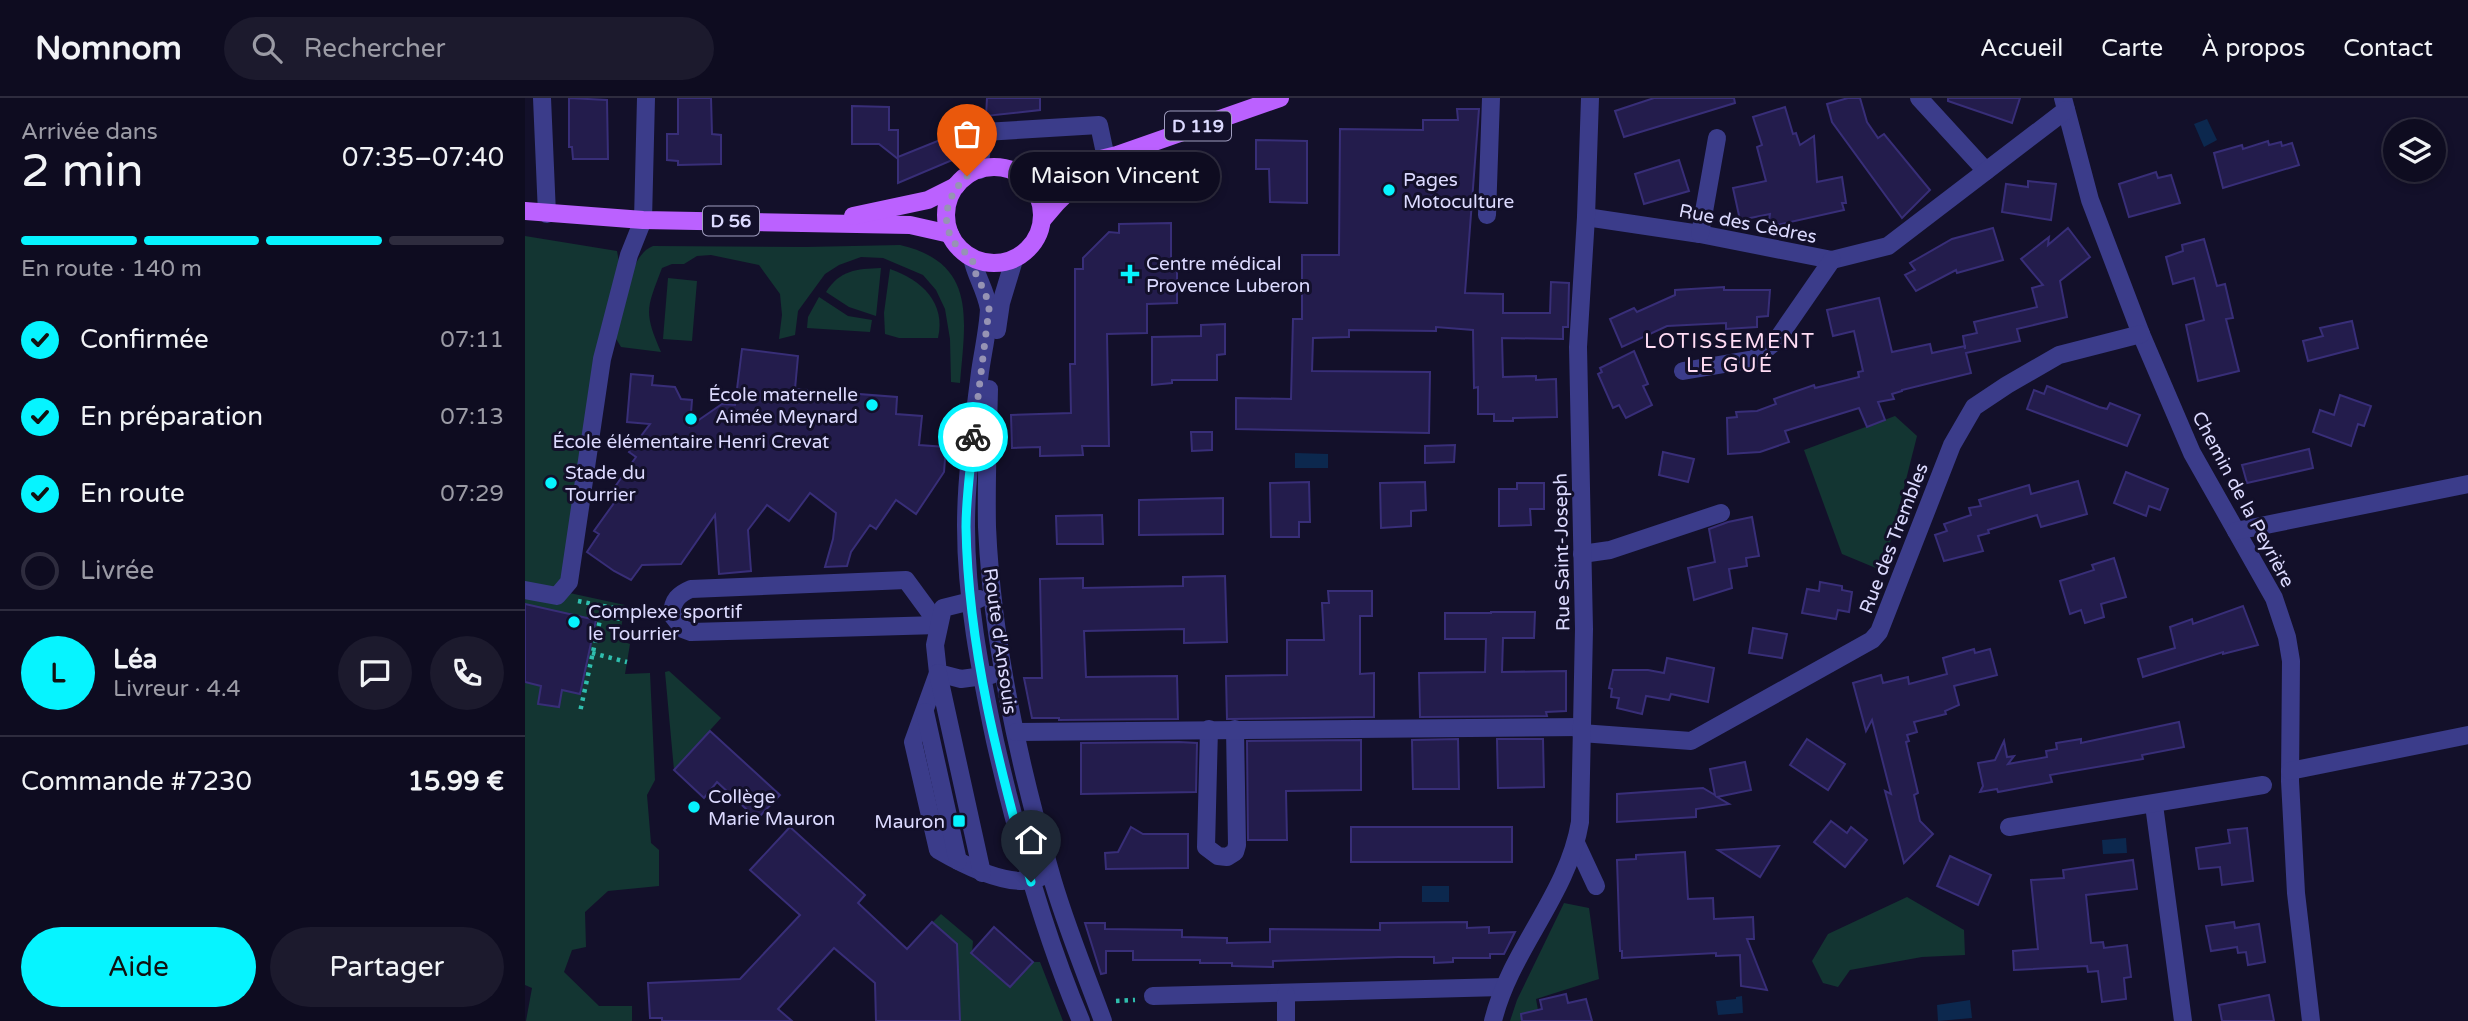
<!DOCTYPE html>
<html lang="fr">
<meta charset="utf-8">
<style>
body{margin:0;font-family:"Varela Round",sans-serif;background:#1c1a2d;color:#f1f3f6;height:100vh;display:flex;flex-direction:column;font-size:26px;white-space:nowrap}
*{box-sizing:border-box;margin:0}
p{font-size:23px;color:#9b9ba5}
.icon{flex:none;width:38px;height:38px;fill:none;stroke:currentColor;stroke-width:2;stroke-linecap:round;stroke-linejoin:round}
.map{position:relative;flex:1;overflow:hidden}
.sheet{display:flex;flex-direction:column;background:#0e0c20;width:525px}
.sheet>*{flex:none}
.tools{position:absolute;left:1858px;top:21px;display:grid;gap:14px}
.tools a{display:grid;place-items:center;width:63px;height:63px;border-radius:50%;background:#0e0c20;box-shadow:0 4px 10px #0003,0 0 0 2px #2e2c3e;font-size:35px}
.pin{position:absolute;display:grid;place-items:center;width:60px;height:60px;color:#fff;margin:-72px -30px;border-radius:50% 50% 50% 0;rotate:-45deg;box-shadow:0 0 7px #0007}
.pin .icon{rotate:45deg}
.courier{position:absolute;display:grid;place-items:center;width:70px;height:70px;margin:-35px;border:5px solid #06f4ff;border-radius:50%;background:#fff;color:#222;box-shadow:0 2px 9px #0007}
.bubble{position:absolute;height:49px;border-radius:24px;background:#0e0c20;box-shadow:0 4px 10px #0003,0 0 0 2px #2e2c3e;font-size:23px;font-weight:600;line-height:49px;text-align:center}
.overview em{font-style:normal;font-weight:600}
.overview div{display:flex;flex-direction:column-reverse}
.overview{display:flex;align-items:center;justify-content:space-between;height:119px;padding:0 21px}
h1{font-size:46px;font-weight:600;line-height:52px}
.bar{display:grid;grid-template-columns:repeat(4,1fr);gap:10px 7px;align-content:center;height:84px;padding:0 21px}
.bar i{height:9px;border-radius:5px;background:#2e2c3e}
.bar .current{background:#06f4ff}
.bar p{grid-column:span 4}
.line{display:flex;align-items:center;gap:18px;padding:0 21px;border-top:2px solid #2e2c3e}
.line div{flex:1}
.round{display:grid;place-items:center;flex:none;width:74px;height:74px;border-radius:37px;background:#1c1a2d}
ol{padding:0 21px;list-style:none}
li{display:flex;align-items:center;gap:21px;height:77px}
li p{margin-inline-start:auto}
li .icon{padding:7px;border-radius:50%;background:#06f4ff;color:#111;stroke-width:4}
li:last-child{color:#9b9ba5}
li i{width:38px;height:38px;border:4px solid #2e2c3e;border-radius:50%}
.cta{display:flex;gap:14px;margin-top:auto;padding:14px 21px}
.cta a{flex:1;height:80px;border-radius:42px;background:#06f4ff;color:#111;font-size:28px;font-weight:600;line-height:80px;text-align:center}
.cta a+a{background:#1c1a2d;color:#f1f3f6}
header{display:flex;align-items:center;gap:42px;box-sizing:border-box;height:98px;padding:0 35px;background:#0e0c20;border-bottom:2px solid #2e2c3e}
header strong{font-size:33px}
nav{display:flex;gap:38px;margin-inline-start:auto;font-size:24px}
.search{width:490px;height:63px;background:#1c1a2d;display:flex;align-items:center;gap:18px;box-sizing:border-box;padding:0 24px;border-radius:38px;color:#9b9ba5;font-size:26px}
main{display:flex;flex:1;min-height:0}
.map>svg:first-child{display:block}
.green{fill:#133532}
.water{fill:#0c284e}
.building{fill:#231c4c;stroke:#382e78;stroke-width:2}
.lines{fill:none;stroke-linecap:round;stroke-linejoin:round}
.path{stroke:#2fbeae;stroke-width:4.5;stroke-dasharray:3.5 5;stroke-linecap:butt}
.minor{stroke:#3b3c8a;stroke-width:18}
.major{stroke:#bb61ff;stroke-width:18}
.done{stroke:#9693b4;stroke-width:7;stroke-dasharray:0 12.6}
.route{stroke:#06f4ff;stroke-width:9}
.poi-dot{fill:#06f4ff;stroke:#13102a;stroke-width:2.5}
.labels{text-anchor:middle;stroke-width:6;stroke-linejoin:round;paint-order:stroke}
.shield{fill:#13102a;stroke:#a09dbf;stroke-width:2}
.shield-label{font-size:18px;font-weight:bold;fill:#dcdaff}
.poi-label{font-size:19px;fill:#dcdaff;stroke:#13102a;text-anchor:start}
.street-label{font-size:19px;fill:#dcdaff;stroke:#13102a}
.neighbourhood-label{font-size:21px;letter-spacing:2px;fill:#ffdcf4;stroke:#13102a}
</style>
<header>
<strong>Nomnom</strong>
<div class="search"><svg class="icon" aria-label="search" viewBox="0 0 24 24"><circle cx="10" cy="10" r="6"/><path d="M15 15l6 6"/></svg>Rechercher</div>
<nav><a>Accueil</a><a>Carte</a><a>À propos</a><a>Contact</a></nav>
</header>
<main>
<section class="sheet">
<div class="overview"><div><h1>2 min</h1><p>Arrivée dans</p></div><em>07:35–07:40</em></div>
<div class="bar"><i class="current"></i><i class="current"></i><i class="current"></i><i></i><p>En route · 140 m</p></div>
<ol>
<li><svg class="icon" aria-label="check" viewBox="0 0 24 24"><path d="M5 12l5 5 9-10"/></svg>Confirmée<p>07:11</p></li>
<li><svg class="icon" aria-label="check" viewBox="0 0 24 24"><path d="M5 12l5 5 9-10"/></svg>En préparation<p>07:13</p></li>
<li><svg class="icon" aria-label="check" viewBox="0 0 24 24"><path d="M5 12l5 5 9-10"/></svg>En route<p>07:29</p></li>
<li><i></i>Livrée</li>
</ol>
<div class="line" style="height:126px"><b class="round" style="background:#06f4ff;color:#111">L</b><div><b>Léa</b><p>Livreur · 4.4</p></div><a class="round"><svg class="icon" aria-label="chat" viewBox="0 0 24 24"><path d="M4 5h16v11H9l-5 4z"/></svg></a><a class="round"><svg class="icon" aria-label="phone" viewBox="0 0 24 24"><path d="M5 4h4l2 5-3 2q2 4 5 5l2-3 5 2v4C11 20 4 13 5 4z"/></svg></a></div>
<div class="line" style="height:91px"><div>Commande #7230</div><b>15.99 €</b></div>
<div class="cta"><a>Aide</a><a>Partager</a></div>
</section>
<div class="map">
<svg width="1943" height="923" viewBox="0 0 1943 923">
<rect width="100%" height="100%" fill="#13102a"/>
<g class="green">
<polygon points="0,138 92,153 95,169 40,494 100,507 94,542 105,546 100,576 125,575 130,682 122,697 126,745 134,752 134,788 83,793 60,814 61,849 47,852 39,874 74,908 107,908 107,923 1,923 7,890 0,887"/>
<path d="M375,147C453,165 440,222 435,285L426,284L425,241L420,211L411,192L398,177L358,160L336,159L314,167L300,176L273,213L270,237L254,241L257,217L255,196L234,167L186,157L172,158L159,166H147L137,170C122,210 118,213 136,254L96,249L90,239C97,214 103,157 128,148L281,149Z"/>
<path d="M356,170L351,218L324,209L301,194C315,172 331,171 356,170Z"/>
<path d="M365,171C397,182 421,205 413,240H374L360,236L359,215Z"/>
<polygon points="143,180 172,183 167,243 138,241"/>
<polygon points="294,199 323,218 347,222 345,234 282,230 283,219"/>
<polygon points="1370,318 1392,338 1358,473 1317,456 1279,352"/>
<polygon points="144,573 196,620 149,672 140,574"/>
<polygon points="1382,799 1439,832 1440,857 1397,859 1325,872 1313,889 1298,885 1287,863 1303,836"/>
<polygon points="1039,805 1064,810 1074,881 1011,901 1015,923 985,923 992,902"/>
<polygon points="416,816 448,843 447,855 485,889 508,864 515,864 538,923 435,923 432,847 408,824"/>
</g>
<g class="water">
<polygon points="1682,21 1692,42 1679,49 1669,26"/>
<polygon points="770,355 803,356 803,370 770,370"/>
<polygon points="1601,740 1602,755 1578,756 1577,742"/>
<rect x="897" y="788" width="27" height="16"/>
<polygon points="1217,898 1218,915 1193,917 1191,903 1211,901 1211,899"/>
<polygon points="1445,902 1447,920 1413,923 1412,907"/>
</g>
<g class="building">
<polygon points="44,0 82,2 83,61 48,61 47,49 44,49"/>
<polygon points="153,0 186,0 187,36 196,37 196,66 153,67 153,63 142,62 142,36 153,36"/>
<polygon points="462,0 515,0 515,12 461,18"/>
<polygon points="1129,0 1209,0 1210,5 1099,39 1090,13"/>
<polygon points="1323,0 1335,0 1342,24 1353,40 1359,36 1405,92 1377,120 1307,24 1302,6"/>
<polygon points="1423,0 1495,0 1487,25 1423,3"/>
<polygon points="327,8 364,9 364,32 373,32 373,59 420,40 422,44 437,38 444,55 373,85 373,61 354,46 327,46"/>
<polygon points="1260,9 1268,36 1271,35 1275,47 1289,38 1292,84 1317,79 1321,105 1317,105 1319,112 1243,129 1245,116 1215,122 1208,90 1241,83 1232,49 1237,47 1228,19"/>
<polygon points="932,11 954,11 940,195 978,196 978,215 1025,215 1026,184 1044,185 1043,229 1038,229 1038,241 977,240 978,279 1011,278 1011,282 1031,281 1032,319 988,320 988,323 969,323 969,316 953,316 953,289 949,290 948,232 911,229 911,233 824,232 824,239 788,240 787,273 905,274 904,335 711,331 711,300 766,301 768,221 777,221 777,157 814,157 815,31 898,32 898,22 933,22"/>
<polygon points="731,42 782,43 782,105 745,104 744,71 731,71"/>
<polygon points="1743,43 1744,47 1756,44 1757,48 1767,45 1774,67 1698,90 1689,55 1717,47 1718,51"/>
<polygon points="1154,62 1164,93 1119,106 1110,76"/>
<polygon points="1631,74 1633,80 1646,77 1655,105 1604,119 1594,86"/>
<polygon points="1503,83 1531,86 1526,122 1477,114 1481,86 1503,89"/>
<polygon points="646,125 646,169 652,169 652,205 622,206 622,235 582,236 584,348 557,348 558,357 515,358 515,349 487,350 486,317 546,315 545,266 550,266 550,171 558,171 558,160 584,134 594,135 594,126"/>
<polygon points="1468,130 1478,162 1432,175 1431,172 1391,193 1380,177 1390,172 1385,165 1427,141"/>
<polygon points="1543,130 1565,159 1535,183 1542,219 1492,231 1495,243 1441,255 1446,275 1377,292 1377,293 1367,296 1369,301 1353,304 1360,322 1342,329 1334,310 1260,333 1264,344 1235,354 1203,356 1202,320 1212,319 1211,314 1232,313 1251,306 1249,301 1266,295 1289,287 1290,290 1334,279 1333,274 1338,273 1329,233 1308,238 1302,212 1354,200 1367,254 1405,246 1407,255 1440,248 1440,251 1438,238 1452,235 1449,224 1512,209 1507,190 1518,187 1496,161 1524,139 1523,147"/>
<polygon points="1679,141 1692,188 1700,186 1708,220 1701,221 1714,273 1673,283 1661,227 1679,222 1669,180 1648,186 1641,159 1658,153 1657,147"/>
<polygon points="1199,189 1199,192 1245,192 1243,218 1232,219 1232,229 1201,231 1201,225 1142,228 1097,249 1085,221 1109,210 1112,214 1150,197 1150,192"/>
<polygon points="1827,223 1833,250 1783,263 1778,243 1798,238 1795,230"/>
<polygon points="700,226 700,256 692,257 692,282 647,282 647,285 627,287 627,239 676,238 676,227"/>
<polygon points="217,251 273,258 270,291 372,299 371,316 397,318 394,347 421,349 419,374 391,416 371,402 351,431 345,427 326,454 322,468 300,469 308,441 311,415 285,395 264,423 242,407 223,432 226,473 194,476 190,417 156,466 117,467 106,482 89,473 62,454 74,436 69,433 94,398 87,393 111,359 104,354 125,326 102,324 106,276 128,278 127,287 150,289 156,301 167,302 165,328 197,306 210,307"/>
<polygon points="1109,253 1123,286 1118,288 1127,307 1101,320 1094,307 1088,310 1073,276 1077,274 1075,270"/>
<polygon points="1522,288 1574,309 1582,311 1585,305 1615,317 1602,348 1502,311 1509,292 1519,296"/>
<polygon points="1815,297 1846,308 1839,328 1833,326 1826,348 1788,334 1795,312 1809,317"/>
<polygon points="666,334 687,334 687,352 667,353"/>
<polygon points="930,347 929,364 900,365 900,348"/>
<polygon points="1784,351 1788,370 1722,385 1717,367"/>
<polygon points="1138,354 1169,361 1163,384 1134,377"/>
<polygon points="1601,374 1643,391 1635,412 1624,408 1621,418 1589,405"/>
<polygon points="1553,383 1562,416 1516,429 1512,417 1463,432 1464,435 1453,438 1458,453 1419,463 1410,437 1422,433 1419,426 1446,417 1444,410 1456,408 1454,402 1504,387 1506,396"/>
<polygon points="784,384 785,424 774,424 774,439 746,439 745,385"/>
<polygon points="900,384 901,412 886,413 886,428 856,430 855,385"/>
<polygon points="992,385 1019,385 1019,411 1005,411 1006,427 974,428 974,391 992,391"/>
<polygon points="698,400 698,436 614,437 614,402"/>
<polygon points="577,417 578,446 532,446 531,418"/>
<polygon points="1227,419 1234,458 1221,460 1222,468 1204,471 1207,490 1169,502 1163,470 1190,464 1184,431 1203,424"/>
<polygon points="1589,460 1601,499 1576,506 1579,519 1560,525 1556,512 1545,516 1535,483 1569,472 1567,467"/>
<polygon points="700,478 702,544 659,545 659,531 559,533 561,579 652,578 653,621 534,622 534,620 507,620 499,580 517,580 515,481 558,480 558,490 658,488 658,479"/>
<polygon points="1295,484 1317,488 1317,492 1327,494 1324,514 1313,512 1311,521 1277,515 1282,491 1294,493"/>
<polygon points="803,493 847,493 847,518 835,518 835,576 849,575 849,619 702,621 701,578 762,577 762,542 799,542 797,505 804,505"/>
<polygon points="0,506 71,522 55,596 37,592 34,609 13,606 16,588 0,584"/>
<polygon points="1718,508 1733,547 1698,556 1698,554 1618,579 1613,561 1650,550 1645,529 1667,521 1668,526"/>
<polygon points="966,514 1010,514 1009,540 978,540 977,574 1041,573 1041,613 1021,614 1022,618 895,619 894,575 960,574 961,541 920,541 920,515 966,515"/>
<polygon points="1228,530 1262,536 1257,560 1224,555"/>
<polygon points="1449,551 1450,555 1465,551 1472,577 1429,588 1434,607 1420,613 1421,616 1389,624 1392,634 1382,637 1384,643 1381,644 1393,695 1389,697 1395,723 1408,736 1379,765 1360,693 1366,696 1347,622 1341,633 1328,585 1356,577 1358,585 1383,579 1384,586 1422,576 1418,560"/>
<polygon points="1142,560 1189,570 1183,604 1146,596 1144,602 1121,598 1117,616 1092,610 1094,600 1086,599 1087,591 1084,590 1088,572 1123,572 1139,575"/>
<polygon points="1654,624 1659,649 1617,657 1618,661 1525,677 1527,684 1473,694 1472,691 1455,694 1458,688 1453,665 1470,662 1479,643 1482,659 1489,658 1483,666 1522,659 1521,653 1532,651 1531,645 1556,641 1556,645"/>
<polygon points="185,633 255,697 232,721 192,684 179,700 149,672"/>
<polygon points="933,641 934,691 888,691 887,642"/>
<polygon points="972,641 1018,641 1019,689 973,690"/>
<polygon points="1282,641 1320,666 1303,692 1265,667"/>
<polygon points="836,642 836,692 761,693 762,742 723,742 722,643"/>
<polygon points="654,644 672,645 671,694 556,696 556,645"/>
<polygon points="1220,664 1226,692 1192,699 1204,706 1171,711 1171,719 1092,724 1092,696 1178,690 1190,697 1185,671"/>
<polygon points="1306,723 1322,735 1326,729 1342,742 1320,769 1289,744"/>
<polygon points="265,729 340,797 333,805 382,851 407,824 432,846 435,923 351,923 350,885 309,850 253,911 267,923 137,923 137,920 125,920 123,885 215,881 275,817 225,772"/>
<polygon points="606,729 618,736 663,736 663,770 581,771 580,755 593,754"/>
<rect x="826" y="729" width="161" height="35"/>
<polygon points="1722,730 1728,783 1697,787 1695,769 1674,771 1671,750 1705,745 1703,732"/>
<polygon points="1254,748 1235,779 1193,752"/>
<polygon points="1160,754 1163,801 1188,800 1189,821 1228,819 1229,841 1222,841 1242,892 1216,888 1215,857 1191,858 1191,855 1097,860 1097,853 1095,853 1092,762 1111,761 1111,757"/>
<polygon points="1425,758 1466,777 1453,807 1412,788"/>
<polygon points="1608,762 1612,791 1561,797 1566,845 1578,844 1579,850 1602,847 1606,879 1599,880 1601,901 1577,904 1573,873 1563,874 1562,868 1489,872 1488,853 1513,851 1506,782 1539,780 1538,772"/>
<polygon points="942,824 942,830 964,829 964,835 990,834 979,856 965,856 965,860 928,860 928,864 909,865 909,859 873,859 748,863 748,869 707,868 707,865 675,865 675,862 608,862 608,853 581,853 581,875 576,876 560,825 580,825 580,831 657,832 657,839 702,840 702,845 745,844 745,831 855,832 855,825"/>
<polygon points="1709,824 1710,830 1734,826 1740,864 1723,867 1721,854 1713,855 1712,849 1686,853 1681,828"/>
<polygon points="469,829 508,864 485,889 446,855"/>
<polygon points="1041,896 1043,905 1061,901 1067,923 997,923 996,916 1017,911 1015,902"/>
<polygon points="1744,897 1749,923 1697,923 1694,907"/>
</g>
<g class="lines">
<g class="path">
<polyline points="53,503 78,508 55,614"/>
<polyline points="78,508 95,511 89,538 94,540"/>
<polyline points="67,555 102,564"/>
<polyline points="591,903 610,902"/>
</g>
<g class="minor">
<polyline points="17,0 22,116"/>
<polyline points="1394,0 1461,73"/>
<polyline points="1538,0 1565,102 1616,236 1667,355 1749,500 1762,539 1766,563 1765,683 1771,795 1786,923"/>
<polyline points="454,72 459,34 574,27 581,60"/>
<polyline points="962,117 966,0"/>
<polyline points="1061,119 1175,136 1307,162 1363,148 1541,12"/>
<polyline points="1175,136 1192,40"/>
<path d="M447,160C451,179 460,190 464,211C463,232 458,253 455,274C449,324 441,377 441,428C441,501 455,572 470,643C492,739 518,833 556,923"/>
<polyline points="472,232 476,205 489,162"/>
<polyline points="1158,273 1229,261 1251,243 1307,162"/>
<path d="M464,291C463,337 461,383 462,429C467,544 493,662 525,773C539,824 560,873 578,923"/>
<polyline points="1711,433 1943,386"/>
<polyline points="1057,456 1085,452 1196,415"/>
<path d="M381,482L414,527L166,534L158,531L147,517C147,502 154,496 166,491Z"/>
<polyline points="0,492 32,498 44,484 77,261 104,157 118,122 121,0"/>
<polyline points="454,501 418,510 410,547 413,575 436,581 466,577"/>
<path d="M413,575L388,644L413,752C437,766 488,793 516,779"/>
<polyline points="413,575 457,775"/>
<polyline points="400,614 433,763"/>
<polyline points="684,631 681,749 693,758 702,759 710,754 712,747 710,631"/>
<polyline points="491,634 1057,629"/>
<polyline points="1056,635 1166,643 1347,542 1354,534 1427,347 1449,309 1482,287 1534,257 1616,236"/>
<polyline points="1765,673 1943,637"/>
<polyline points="1629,707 1658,923"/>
<polyline points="1484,729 1738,687"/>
<polyline points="1051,745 1071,788"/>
<polyline points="628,898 978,889"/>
<polyline points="761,923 761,896"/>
<path d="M968,923C985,852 1043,797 1055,724L1059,531L1053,249L1061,119L1065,0"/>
</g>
<g class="major">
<circle cx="469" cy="117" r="48"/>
<polyline points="495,77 515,76 592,57 755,0"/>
<polyline points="0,113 118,122 385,127 425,136"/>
<polyline points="328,118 403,102 431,88"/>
<path d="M518,121C536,98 555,81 580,65"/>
</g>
</g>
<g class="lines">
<path class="done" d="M442,78C422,97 413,125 432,148C436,152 441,154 445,159C449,162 448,169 450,174C457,190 461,192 464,211L448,339"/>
<path class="route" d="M448,339C446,368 441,399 441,429C443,550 474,668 506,784"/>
</g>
<g class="poi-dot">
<circle cx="864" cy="92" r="7"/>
<path d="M601.5 165.5h7v7h7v7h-7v7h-7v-7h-7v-7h7z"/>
<circle cx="347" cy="307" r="7"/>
<circle cx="166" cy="321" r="7"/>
<circle cx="26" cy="385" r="7"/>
<circle cx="49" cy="524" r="7"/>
<circle cx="169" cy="709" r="7"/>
<rect x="427" y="716" width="14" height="14" rx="3.5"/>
</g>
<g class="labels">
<g class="shield">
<rect x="640" y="13.5" width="66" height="29" rx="5"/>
<rect x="178" y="108.5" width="56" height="29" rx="5"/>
</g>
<g class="shield-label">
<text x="673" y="34">D 119</text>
<text x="206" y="129">D 56</text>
</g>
<g class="poi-label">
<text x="878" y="88">Pages<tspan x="878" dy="22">Motoculture</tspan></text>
<text x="621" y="172">Centre médical<tspan x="621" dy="22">Provence Luberon</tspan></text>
<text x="333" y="303" text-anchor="end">École maternelle<tspan x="333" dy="22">Aimée Meynard</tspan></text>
<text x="166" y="350" text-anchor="middle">École élémentaire Henri Crevat</text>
<text x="40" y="381">Stade du<tspan x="40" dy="22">Tourrier</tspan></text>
<text x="63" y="520">Complexe sportif<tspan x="63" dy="22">le Tourrier</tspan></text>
<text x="183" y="705">Collège<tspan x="183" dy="22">Marie Mauron</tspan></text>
<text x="420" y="730" text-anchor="end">Mauron</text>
</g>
<g class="street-label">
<text transform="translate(1223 125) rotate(11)" y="7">Rue des Cèdres</text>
<text transform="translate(1719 401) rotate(62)" y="7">Chemin de la Peyrière</text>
<text transform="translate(1368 440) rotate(-69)" y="7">Rue des Trembles</text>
<text transform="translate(1036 454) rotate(-91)" y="7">Rue Saint-Joseph</text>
<text transform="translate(476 543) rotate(82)" y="7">Route d'Ansouis</text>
</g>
<g class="neighbourhood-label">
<text x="1205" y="250">LOTISSEMENT<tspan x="1205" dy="24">LE GUÉ</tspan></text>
</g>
</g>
</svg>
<div class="tools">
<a><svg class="icon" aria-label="layers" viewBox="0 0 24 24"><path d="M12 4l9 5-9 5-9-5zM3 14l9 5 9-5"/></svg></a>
</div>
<div class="pin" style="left:442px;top:78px;background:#ea580c"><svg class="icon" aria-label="bag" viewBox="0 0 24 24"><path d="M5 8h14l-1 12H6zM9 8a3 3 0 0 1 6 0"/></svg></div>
<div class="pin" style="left:506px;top:784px;background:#1f2937"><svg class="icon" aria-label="home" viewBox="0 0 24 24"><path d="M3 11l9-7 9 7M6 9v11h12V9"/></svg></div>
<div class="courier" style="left:448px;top:339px"><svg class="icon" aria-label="bike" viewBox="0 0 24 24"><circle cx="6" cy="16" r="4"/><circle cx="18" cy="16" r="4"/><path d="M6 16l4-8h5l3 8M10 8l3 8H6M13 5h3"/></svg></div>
<div class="bubble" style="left:485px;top:54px;width:210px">Maison Vincent</div>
</div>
</main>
